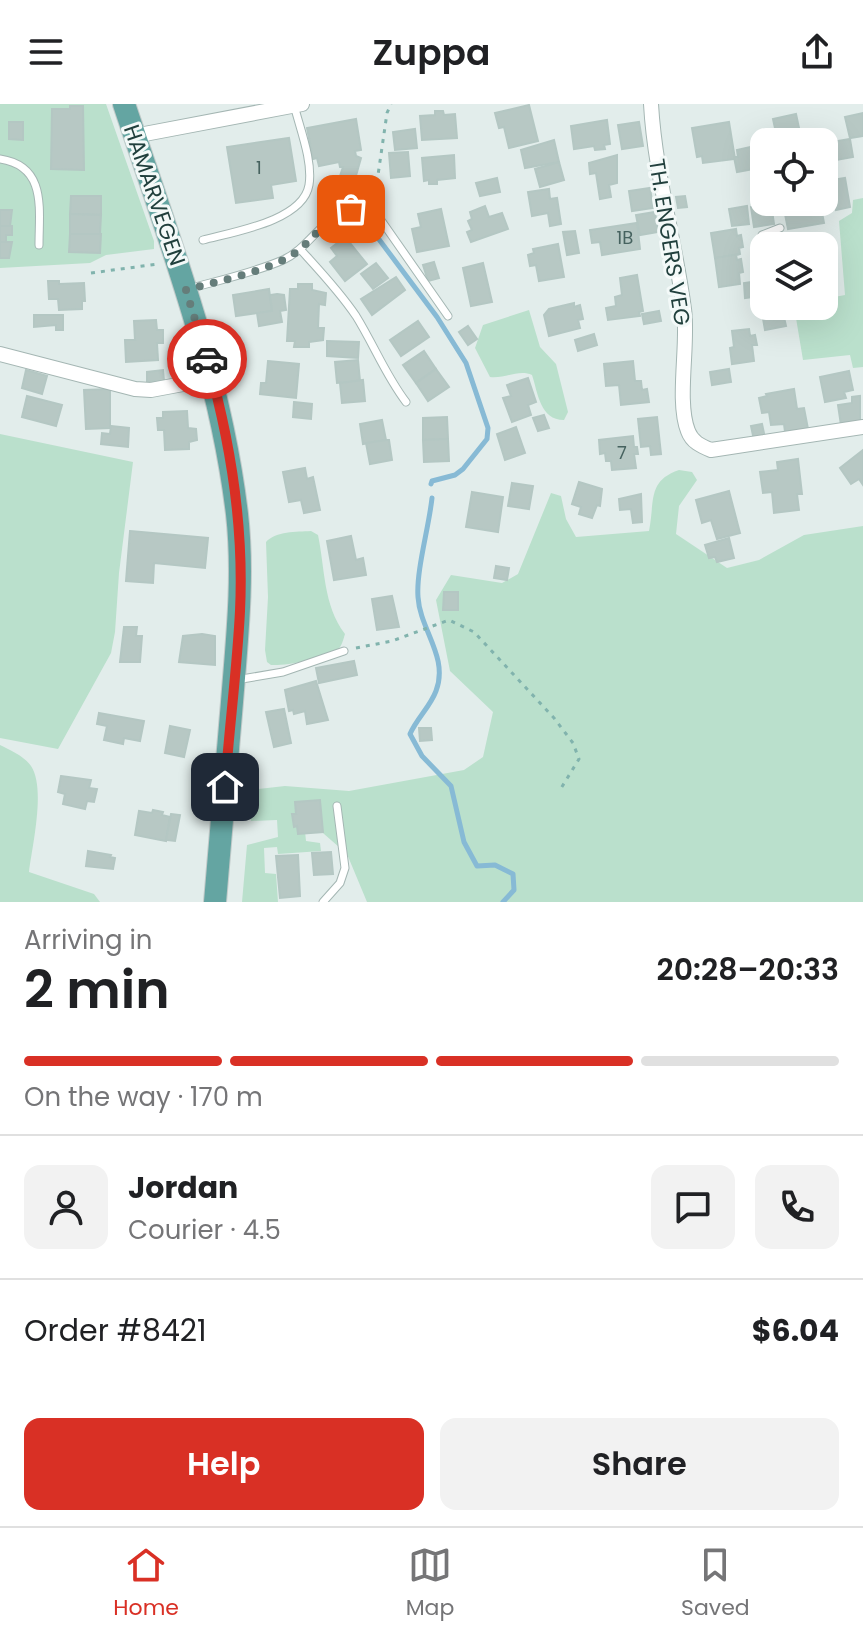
<!DOCTYPE html>
<meta charset="utf-8">
<style>
body{margin:0;font-family:Poppins,sans-serif;background:#f2f2f2;color:#202124;height:100vh;display:flex;flex-direction:column;font-size:30px;white-space:nowrap}
*{box-sizing:border-box;margin:0}
p{font-size:26px;color:#757577}
.icon{flex:none;width:44px;height:44px;fill:none;stroke:currentColor;stroke-width:2;stroke-linecap:round;stroke-linejoin:round}
.map{position:relative;height:798px;overflow:hidden}
.details{display:flex;flex-direction:column;background:#fff;flex:1}
.details>*{flex:none}
.fabs{position:absolute;left:750px;top:24px;display:grid;gap:16px}
.fabs a{display:grid;place-items:center;width:88px;height:88px;border-radius:16px;background:#fff;box-shadow:0 8px 32px #0002;font-size:40px}
.pin{position:absolute;display:grid;place-items:center;width:68px;height:68px;color:#fff;margin:-34px;border-radius:16px;box-shadow:0 4px 12px #0006}
.courier{position:absolute;display:grid;place-items:center;width:80px;height:80px;margin:-40px;border:6px solid #d93025;border-radius:50%;background:#fff;color:#222;box-shadow:0 2px 10px #0007}
.head em{font-style:normal;font-weight:600}
.head div{display:flex;flex-direction:column-reverse}
.head{display:flex;align-items:center;justify-content:space-between;height:136px;padding:0 24px}
h1{font-size:52px;font-weight:600;line-height:60px}
.bar{display:grid;grid-template-columns:repeat(4,1fr);gap:12px 8px;align-content:center;height:96px;padding:0 24px}
.bar i{height:10px;border-radius:6px;background:#e0e0e0}
.bar .selected{background:#d93025}
.bar p{grid-column:span 4}
.line{display:flex;align-items:center;gap:20px;padding:0 24px;border-top:2px solid #e0e0e0}
.line div{flex:1}
.round{display:grid;place-items:center;flex:none;width:84px;height:84px;border-radius:16px;background:#f2f2f2}
.cta{display:flex;gap:16px;margin-top:auto;padding:16px 24px}
.cta a{flex:1;height:92px;border-radius:16px;background:#d93025;color:#fff;font-size:32px;font-weight:600;line-height:92px;text-align:center}
.cta a+a{background:#f2f2f2;color:#202124}
header{display:flex;justify-content:space-between;align-items:center;height:104px;padding:0 24px;background:#fff;font-size:36px;font-weight:600}
.tab-bar{display:flex;justify-content:space-around;align-items:center;height:112px;border-top:2px solid #e0e0e0;background:#fff;font-size:22px;color:#757577}
.tab-bar a{display:grid;justify-items:center;gap:4px}
.tab-bar .selected{color:#d93025}
.map>svg:first-child{display:block}
.green{fill:#bae0cc}
.lines{fill:none;stroke-linecap:round;stroke-linejoin:round}
.stream{stroke:#87bad5;stroke-width:5}
.building{fill:#b7c8c4;stroke:#b4c7c3;stroke-width:2}
.service-casing{stroke:#a4b6b3;stroke-width:9}
.minor-casing{stroke:#a4b6b3;stroke-width:16}
.primary-casing{stroke:#c1cac9;stroke-width:24}
.path{stroke:#81b3ad;stroke-width:3;stroke-dasharray:4 6;stroke-linecap:butt}
.service{stroke:#fff;stroke-width:7}
.minor{stroke:#fff;stroke-width:14}
.primary{stroke:#64a5a2;stroke-width:22}
.done{stroke:#657d7a;stroke-width:8;stroke-dasharray:0 14.4}
.route{stroke:#d93025;stroke-width:10}
.labels{text-anchor:middle;stroke-width:6;stroke-linejoin:round;paint-order:stroke}
.number-label{font-size:18px;fill:#46625f}
.street-label{font-size:22px;fill:#21403d;stroke:#f3f9f8}
</style>
<header><svg class="icon" aria-label="menu" viewBox="0 0 24 24"><path d="M4 6h16M4 12h16M4 18h16"/></svg>Zuppa<svg class="icon" aria-label="share" viewBox="0 0 24 24"><path d="M12 15V3M7 8l5-5 5 5M5 13v7h14v-7"/></svg></header>
<div class="map">
<svg width="863" height="798" viewBox="0 0 863 798">
<rect width="100%" height="100%" fill="#e2edeb"/>
<g class="green">
<polygon points="0,0 106,0 154,137 154,145 106,151 90,159 0,164"/>
<polygon points="863,94 863,263 853,264 850,251 803,256 794,202 824,202 824,195 845,191 839,117 852,109 853,96"/>
<path d="M529,206L540,243L556,260L568,308L564,316C540,316 538,289 532,271C519,265 504,275 490,273L475,244L483,221Z"/>
<polygon points="0,330 133,358 119,469 115,528 111,549 58,645 0,634"/>
<path d="M679,366L692,368L697,376L679,402L676,430L727,464L759,456L804,431L863,422V798H367L347,750L308,716L304,717L306,737L320,739L321,747L278,750L277,743L264,744L265,769L276,770L278,798H242L247,741L278,733L277,716L251,717L241,687L285,682L349,687L464,666L483,653L493,608L450,567L436,496L451,471L502,479L518,470L551,389L561,392L566,415L576,433L649,427C655,397 647,377 679,366Z"/>
<path d="M311,427L318,431C325,464 323,501 345,530C343,536 342,543 336,547C323,555 286,562 271,561L267,558L265,546L268,493L266,438C276,427 296,428 311,427Z"/>
<path d="M0,641C10,646 24,652 31,662C46,684 32,743 29,768L94,790L100,798H0Z"/>
</g>
<g class="lines">
<g class="stream">
<polyline points="369,122 437,213 466,259 488,324 487,335 463,365 455,371 432,377 431,380"/>
<path d="M432,394C429,423 416,467 418,493C420,526 449,553 436,587C430,603 417,614 410,630L422,652L451,682L464,738L477,762L495,761L513,770L514,786L503,798"/>
</g>
</g>
<g class="building">
<polygon points="529,1 538,37 509,44 504,23 499,24 495,9"/>
<polygon points="70,2 83,2 84,66 51,65 52,5 70,5"/>
<polygon points="435,7 443,7 444,11 455,10 457,34 422,36 420,12 435,11"/>
<polygon points="863,9 863,32 850,34 845,13"/>
<polygon points="796,10 802,38 778,38 773,15"/>
<polygon points="356,15 361,46 355,47 356,52 361,54 353,82 338,78 343,63 340,63 339,58 319,62 317,54 313,55 307,24"/>
<polygon points="607,16 610,40 604,41 605,45 595,46 594,42 574,45 571,22"/>
<polygon points="9,18 23,18 23,36 9,35"/>
<polygon points="639,18 643,42 622,45 618,21"/>
<polygon points="729,18 735,55 703,59 702,52 697,53 692,24"/>
<polygon points="415,25 417,44 395,46 393,28"/>
<polygon points="289,34 296,77 271,81 273,94 236,99 227,43"/>
<polygon points="850,35 853,53 830,57 826,39"/>
<polygon points="554,36 559,58 525,64 521,46"/>
<polygon points="755,42 759,64 737,68 734,53 738,53 737,46"/>
<polygon points="408,48 410,72 391,74 389,49"/>
<polygon points="454,51 455,74 437,76 437,80 429,80 429,76 424,77 422,54"/>
<polygon points="617,51 617,79 609,81 611,93 600,95 596,69 590,70 589,59"/>
<polygon points="559,58 564,76 540,83 535,65"/>
<polygon points="497,74 500,88 480,92 476,79"/>
<polygon points="845,74 850,103 836,106 832,76"/>
<polygon points="650,84 653,104 632,107 629,87"/>
<polygon points="549,85 550,95 557,94 561,120 550,122 548,109 532,112 528,88"/>
<polygon points="71,92 101,92 101,111 70,110"/>
<polygon points="685,92 687,103 678,104 676,93"/>
<polygon points="820,99 824,119 788,125 784,105"/>
<polygon points="771,100 774,120 754,123 751,103"/>
<polygon points="485,102 489,113 502,109 508,125 471,138 467,128 472,126 468,117 472,115 470,108"/>
<polygon points="747,102 749,120 732,122 729,105"/>
<polygon points="441,105 449,142 417,148 412,125 421,123 418,110"/>
<polygon points="0,106 12,106 10,122 0,122"/>
<polygon points="655,108 658,128 640,131 636,111"/>
<polygon points="70,110 101,111 100,130 70,130"/>
<polygon points="637,119 640,145 602,151 600,138 592,139 590,126"/>
<polygon points="0,122 12,122 12,131 6,131 6,138 0,138"/>
<polygon points="736,125 737,132 741,131 743,143 739,144 740,150 715,154 711,129"/>
<polygon points="575,127 579,149 567,151 563,128"/>
<polygon points="70,130 101,130 100,149 69,148"/>
<polygon points="345,133 367,160 345,177 330,158 337,152 331,144"/>
<polygon points="0,138 12,138 9,154 0,154"/>
<polygon points="558,140 564,173 539,177 536,161 530,162 528,151 534,149 533,145"/>
<polygon points="740,150 736,151 737,156 741,155 743,168 739,169 740,180 719,183 715,154"/>
<polygon points="434,158 439,174 428,177 423,161"/>
<polygon points="376,159 388,174 373,185 361,170"/>
<polygon points="483,159 492,198 471,202 463,164"/>
<polygon points="637,171 643,207 639,208 640,212 608,216 606,204 616,202 615,193 622,191 620,174"/>
<polygon points="396,173 405,186 372,211 361,195"/>
<polygon points="48,177 59,177 59,180 84,179 85,197 82,197 82,205 59,206 58,195 49,195"/>
<polygon points="759,177 760,192 745,194 744,179"/>
<polygon points="298,180 312,180 312,186 326,189 325,201 319,200 318,224 324,224 323,236 309,238 309,243 294,243 295,237 287,237 290,185 298,185"/>
<polygon points="269,185 272,207 236,212 233,191"/>
<polygon points="277,190 284,191 286,206 280,207 282,218 259,222 257,209 272,207 270,191"/>
<polygon points="574,199 574,203 580,201 583,215 578,216 580,224 549,232 544,211 549,205"/>
<polygon points="782,205 786,222 765,226 762,209"/>
<polygon points="659,207 661,217 644,220 642,210"/>
<polygon points="34,211 63,211 63,226 56,226 56,221 34,223"/>
<polygon points="156,216 157,226 163,226 163,239 157,239 158,256 126,258 125,236 135,236 134,217"/>
<polygon points="418,217 429,233 401,252 390,236"/>
<polygon points="468,222 477,235 468,241 459,228"/>
<polygon points="749,225 750,232 755,231 757,241 752,241 754,257 732,260 730,244 734,243 732,227"/>
<polygon points="594,230 597,241 578,247 575,236"/>
<polygon points="327,237 359,238 358,254 327,252"/>
<polygon points="424,247 436,265 416,279 403,261"/>
<polygon points="358,256 360,277 337,279 335,258"/>
<polygon points="268,257 299,260 296,294 260,290 261,279 266,279"/>
<polygon points="633,257 635,277 641,277 642,286 647,285 649,298 621,301 619,281 606,282 604,260"/>
<polygon points="436,265 449,283 428,297 416,279"/>
<polygon points="729,265 731,278 712,281 710,268"/>
<polygon points="26,266 47,272 42,290 22,284"/>
<polygon points="163,266 164,277 147,278 147,268"/>
<polygon points="849,267 853,286 844,288 846,294 825,298 820,273"/>
<polygon points="528,274 536,298 528,301 531,311 512,318 503,294 511,292 507,281"/>
<polygon points="363,276 365,297 342,299 340,279"/>
<polygon points="110,285 110,324 86,325 84,286"/>
<polygon points="794,285 797,305 804,304 808,325 785,328 784,320 771,321 769,308 762,309 759,294 767,292 766,290"/>
<polygon points="27,292 62,301 56,322 22,313"/>
<polygon points="860,292 860,318 841,321 838,301 852,299 852,293"/>
<polygon points="294,298 312,300 311,315 293,313"/>
<polygon points="187,307 188,324 196,325 197,336 189,338 189,345 165,346 164,326 158,326 157,314 163,314 163,308"/>
<polygon points="544,311 549,324 538,327 533,314"/>
<polygon points="447,313 448,335 423,336 423,314"/>
<polygon points="657,313 661,350 651,351 650,342 641,343 638,315"/>
<polygon points="382,316 386,336 363,340 360,320"/>
<polygon points="762,320 765,334 754,336 751,322"/>
<polygon points="111,322 129,324 128,343 101,340 102,329 110,330"/>
<polygon points="516,323 525,349 505,356 497,330"/>
<polygon points="633,332 634,343 637,343 638,350 634,350 636,364 612,366 611,357 606,357 605,349 600,350 599,336"/>
<polygon points="448,335 449,357 424,358 423,336"/>
<polygon points="386,336 389,336 392,356 370,360 366,339"/>
<polygon points="863,346 863,381 859,375 851,380 840,364"/>
<polygon points="798,355 802,390 797,390 799,406 774,409 772,388 763,389 760,368 778,366 777,358"/>
<polygon points="305,364 307,375 313,373 320,406 304,409 301,396 289,398 283,368"/>
<polygon points="579,378 602,385 600,402 597,401 592,414 579,410 581,403 572,400"/>
<polygon points="512,379 533,382 529,405 508,402"/>
<polygon points="729,387 740,429 717,435 711,416 702,419 696,396"/>
<polygon points="472,388 503,393 498,428 466,423"/>
<polygon points="641,390 642,418 633,419 631,405 620,406 619,395"/>
<polygon points="130,427 208,434 205,464 154,459 153,479 126,477"/>
<polygon points="351,432 356,456 363,454 366,471 334,476 327,437"/>
<polygon points="729,434 734,454 717,458 715,453 709,454 705,441"/>
<polygon points="496,462 509,464 507,476 494,474"/>
<polygon points="444,488 458,488 458,506 443,506"/>
<polygon points="392,492 399,523 377,526 372,495"/>
<polygon points="124,523 137,523 136,532 142,532 140,558 120,558"/>
<polygon points="202,530 215,532 215,561 179,558 183,532"/>
<polygon points="354,557 357,571 319,579 316,564"/>
<polygon points="316,577 328,616 307,620 305,607 294,610 293,606 289,607 285,586"/>
<polygon points="284,605 291,639 274,643 266,608"/>
<polygon points="99,609 144,617 140,637 124,634 123,640 104,636 107,622 97,620"/>
<polygon points="170,622 190,626 184,653 165,649"/>
<polygon points="419,624 431,624 432,636 420,637"/>
<polygon points="61,672 91,676 89,684 97,685 94,698 87,697 85,705 63,700 65,690 58,688"/>
<polygon points="320,696 323,728 298,730 297,722 294,723 292,710 296,710 295,698"/>
<polygon points="153,706 163,708 162,711 170,713 166,737 135,731 139,707 152,709"/>
<polygon points="171,710 180,711 175,737 166,736"/>
<polygon points="88,747 111,751 110,753 115,754 113,765 86,762"/>
<polygon points="331,748 333,770 314,771 312,749"/>
<polygon points="298,751 300,792 280,794 276,752"/>
</g>
<g class="lines">
<g class="service-casing">
<g id="service">
<path d="M0,55C47,62 39,105 39,141"/>
<path d="M203,136C233,128 303,117 309,81C313,57 300,25 294,1"/>
<path d="M300,145C320,167 340,188 356,212C374,241 386,272 406,298"/>
<path d="M188,185C220,176 253,169 283,156C317,141 330,91 376,109L448,212"/>
<polyline points="764,198 757,144 762,131 780,124"/>
<polyline points="236,576 283,568 344,547"/>
<polyline points="323,798 340,779 345,764 337,702"/>
</g>
</g>
<g class="minor-casing">
<g id="minor">
<path d="M651,0C655,70 675,136 684,205C689,239 676,297 688,327C692,338 701,342 711,346L863,323"/>
<polyline points="134,32 302,0"/>
<polyline points="0,250 135,285 151,286 183,280"/>
</g>
</g>
<g class="primary-casing">
<path id="primary" d="M124,0C169,135 220,268 237,410C244,472 237,535 232,598C226,665 221,731 215,798"/>
</g>
<g class="path">
<polyline points="369,97 377,78 387,9 391,0"/>
<polyline points="91,169 158,160"/>
<polyline points="356,544 392,537 449,516 474,528 554,614 573,639 579,655 560,686"/>
</g>
<use href="#service" class="service"/>
<use href="#minor" class="minor"/>
<use href="#primary" class="primary"/>
</g>
<g class="lines">
<path class="done" d="M207,255L186,186C218,177 265,168 292,151C314,137 324,113 351,105"/>
<path class="route" d="M207,255C230,335 244,424 240,507C237,566 229,625 225,683"/>
</g>
<g class="labels">
<g class="number-label">
<text x="259" y="70">1</text>
<text x="625" y="140">1B</text>
<text x="622" y="355">7</text>
</g>
<g class="street-label">
<text transform="translate(155 91) rotate(71)" y="8">HAMARVEGEN</text>
<text transform="translate(670 138) rotate(81)" y="8">TH. ENGERS VEG</text>
</g>
</g>
</svg>
<div class="fabs">
<a><svg class="icon" aria-label="locate" viewBox="0 0 24 24"><circle cx="12" cy="12" r="6"/><path d="M12 2v4M12 18v4M2 12h4M18 12h4"/></svg></a>
<a><svg class="icon" aria-label="layers" viewBox="0 0 24 24"><path d="M12 4l9 5-9 5-9-5zM3 14l9 5 9-5"/></svg></a>
</div>
<div class="pin" style="left:351px;top:105px;background:#ea580c"><svg class="icon" aria-label="bag" viewBox="0 0 24 24"><path d="M5 8h14l-1 12H6zM9 8a3 3 0 0 1 6 0"/></svg></div>
<div class="pin" style="left:225px;top:683px;background:#1f2937"><svg class="icon" aria-label="home" viewBox="0 0 24 24"><path d="M3 11l9-7 9 7M6 9v11h12V9"/></svg></div>
<div class="courier" style="left:207px;top:255px"><svg class="icon" aria-label="car" viewBox="0 0 24 24"><path d="M5 17H2v-5l4-1 3-4h7l3 4 3 1v5h-3M9 17h6M6 11h13"/><circle cx="7" cy="17" r="2"/><circle cx="17" cy="17" r="2"/></svg></div>
</div>
<section class="details">
<div class="head"><div><h1>2 min</h1><p>Arriving in</p></div><em>20:28–20:33</em></div>
<div class="bar"><i class="selected"></i><i class="selected"></i><i class="selected"></i><i></i><p>On the way · 170 m</p></div>
<div class="line" style="height:144px"><a class="round"><svg class="icon" aria-label="person" viewBox="0 0 24 24"><circle cx="12" cy="8" r="4"/><path d="M4 21q1-7 8-7t8 7"/></svg></a><div><b>Jordan</b><p>Courier · 4.5</p></div><a class="round"><svg class="icon" aria-label="chat" viewBox="0 0 24 24"><path d="M4 5h16v11H9l-5 4z"/></svg></a><a class="round"><svg class="icon" aria-label="phone" viewBox="0 0 24 24"><path d="M5 4h4l2 5-3 2q2 4 5 5l2-3 5 2v4C11 20 4 13 5 4z"/></svg></a></div>
<div class="line" style="height:104px"><div>Order #8421</div><b>$6.04</b></div>
<div class="cta"><a>Help</a><a>Share</a></div>
</section>
<nav class="tab-bar">
<a class="selected"><svg class="icon" aria-label="home" viewBox="0 0 24 24"><path d="M3 11l9-7 9 7M6 9v11h12V9"/></svg>Home</a>
<a><svg class="icon" aria-label="map" viewBox="0 0 24 24"><path d="M3 6l6-2 6 2 6-2v14l-6 2-6-2-6 2zM9 4v14M15 6v14"/></svg>Map</a>
<a><svg class="icon" aria-label="saved" viewBox="0 0 24 24"><path d="M7 4h10v16l-5-4-5 4z"/></svg>Saved</a>
</nav>
